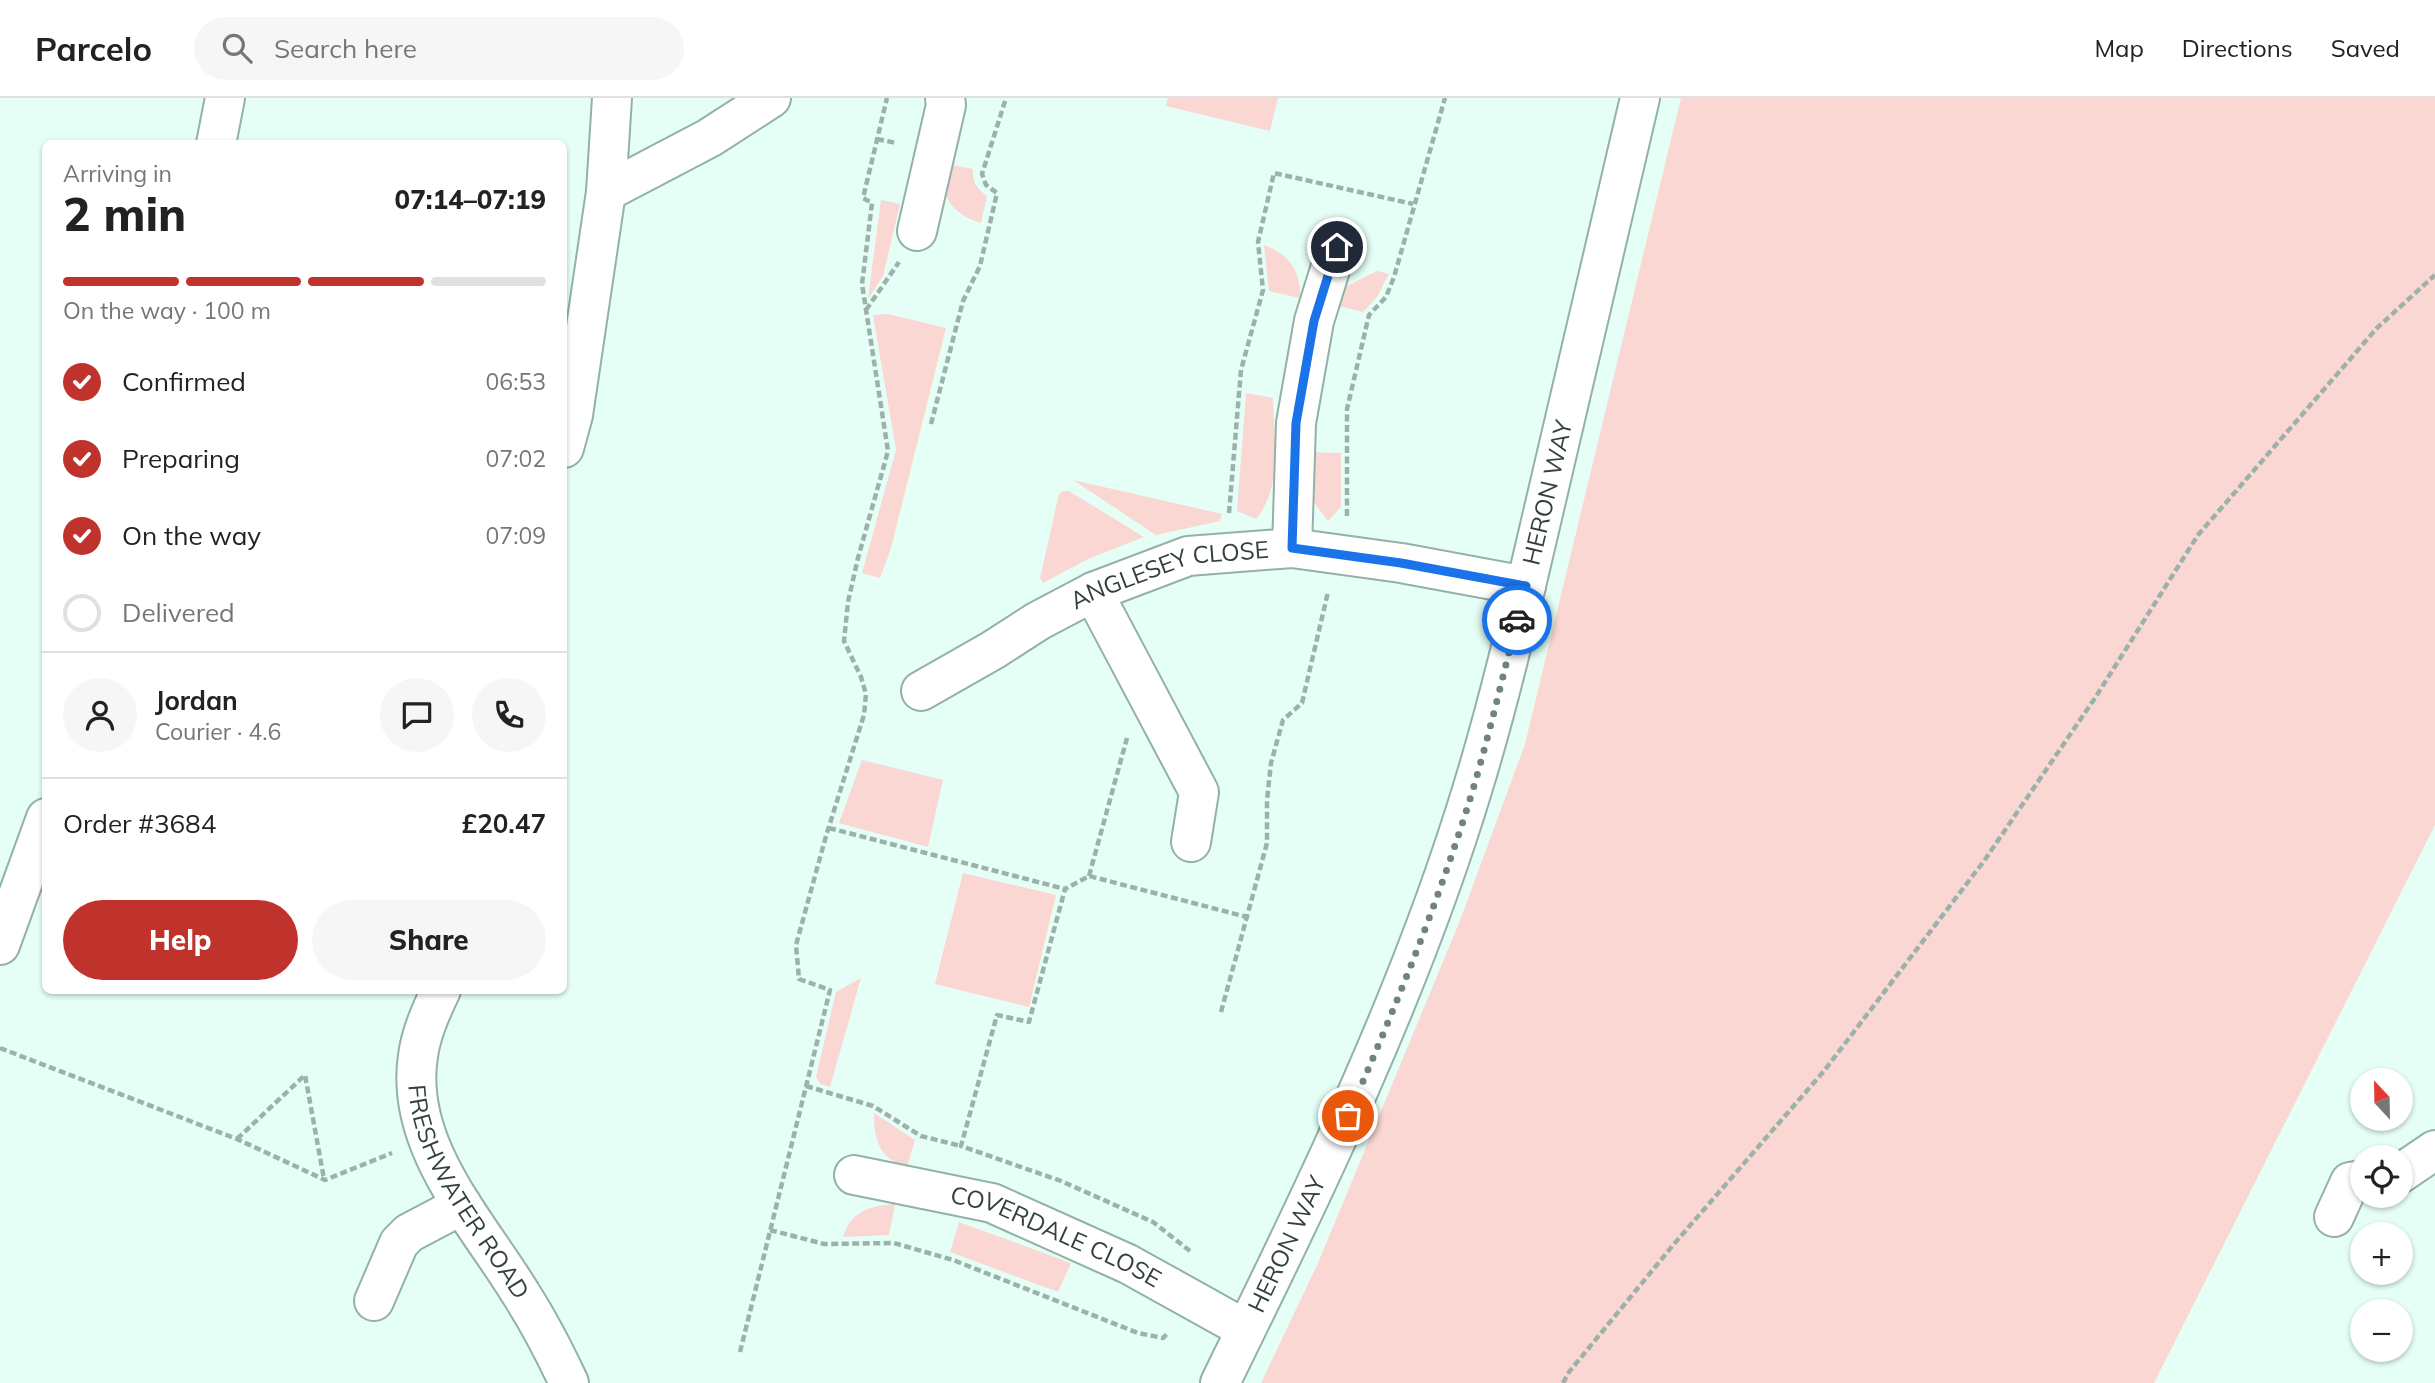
<!DOCTYPE html>
<meta charset="utf-8">
<style>
body{margin:0;font-family:Mulish,sans-serif;background:#f6f6f6;color:#222;height:100vh;display:flex;flex-direction:column;font-size:26px;white-space:nowrap}
*{box-sizing:border-box;margin:0}
p{font-size:23px;color:#767676}
.icon{flex:none;width:38px;height:38px;fill:none;stroke:currentColor;stroke-width:2;stroke-linecap:round;stroke-linejoin:round}
.map{position:relative;flex:1;overflow:hidden}
.drawer{position:absolute;left:42px;top:42px;width:525px;height:854px;display:flex;flex-direction:column;background:#fff;border-radius:10px;box-shadow:0 2px 5px #0004}
.drawer>*{flex:none}
.needle{width:46px;rotate:338deg}
.controls{position:absolute;left:2350px;top:970px;display:grid;gap:14px}
.controls a{display:grid;place-items:center;width:63px;height:63px;border-radius:50%;background:#fff;box-shadow:0 2px 5px #0004;font-size:35px}
.pin{position:absolute;display:grid;place-items:center;width:60px;height:60px;color:#fff;margin:-30px;border:4px solid #fff;border-radius:50%;box-shadow:0 2px 7px #0007}
.courier{position:absolute;display:grid;place-items:center;width:70px;height:70px;margin:-35px;border:5px solid #1a73e8;border-radius:50%;background:#fff;color:#222;box-shadow:0 2px 9px #0007}
.head em{font-style:normal;font-weight:800}
.head div{display:flex;flex-direction:column-reverse}
.head{display:flex;align-items:center;justify-content:space-between;height:119px;padding:0 21px}
h1{font-size:46px;font-weight:800;line-height:52px}
.bar{display:grid;grid-template-columns:repeat(4,1fr);gap:10px 7px;align-content:center;height:84px;padding:0 21px}
.bar i{height:9px;border-radius:5px;background:#e0e0e0}
.bar .active{background:#c0322c}
.bar p{grid-column:span 4}
.line{display:flex;align-items:center;gap:18px;padding:0 21px;border-top:2px solid #e0e0e0}
.line div{flex:1}
.round{display:grid;place-items:center;flex:none;width:74px;height:74px;border-radius:37px;background:#f6f6f6}
ol{padding:0 21px;list-style:none}
li{display:flex;align-items:center;gap:21px;height:77px}
li p{margin-inline-start:auto}
li .icon{padding:7px;border-radius:50%;background:#c0322c;color:#fff;stroke-width:4}
li:last-child{color:#767676}
li i{width:38px;height:38px;border:4px solid #e0e0e0;border-radius:50%}
.cta{display:flex;gap:14px;margin-top:auto;padding:14px 21px}
.cta a{flex:1;height:80px;border-radius:42px;background:#c0322c;color:#fff;font-size:28px;font-weight:800;line-height:80px;text-align:center}
.cta a+a{background:#f6f6f6;color:#222}
header{display:flex;align-items:center;gap:42px;box-sizing:border-box;height:98px;padding:0 35px;background:#fff;border-bottom:2px solid #e0e0e0}
header strong{font-size:33px}
nav{display:flex;gap:38px;margin-inline-start:auto;font-size:24px}
.search{width:490px;height:63px;background:#f6f6f6;display:flex;align-items:center;gap:18px;box-sizing:border-box;padding:0 24px;border-radius:38px;color:#767676;font-size:26px}
.map>svg:first-child{display:block}
.green{fill:#fad7d3}
.lines{fill:none;stroke-linecap:round;stroke-linejoin:round}
.minor-casing{stroke:#92b1a7;stroke-width:42}
.path{stroke:#9cb1aa;stroke-width:4.5;stroke-dasharray:7 3.5;stroke-linecap:butt}
.minor{stroke:#fff;stroke-width:38}
.done{stroke:#71837d;stroke-width:7;stroke-dasharray:0 12.6}
.route{stroke:#1a73e8;stroke-width:9}
.labels{text-anchor:middle;stroke-width:5;stroke-linejoin:round;paint-order:stroke}
.street-label{font-size:24px;fill:#33403c;stroke:#e5fff6}
</style>
<header>
<strong>Parcelo</strong>
<div class="search"><svg class="icon" aria-label="search" viewBox="0 0 24 24"><circle cx="10" cy="10" r="6"/><path d="M15 15l6 6"/></svg>Search here</div>
<nav><a>Map</a><a>Directions</a><a>Saved</a></nav>
</header>
<div class="map">
<svg width="2435" height="1285" viewBox="0 0 2435 1285">
<rect width="100%" height="100%" fill="#e5fff6"/>
<g class="green">
<polygon points="1168,0 1278,0 1270,33 1166,8"/>
<polygon points="1681,0 2435,0 2435,727 2154,1285 1261,1285 1318,1165 1459,825 1525,646"/>
<path d="M947,66L973,71C972,84 977,91 987,98L981,125C964,120 947,109 944,90C942,83 946,73 947,66Z"/>
<polygon points="881,102 900,106 883,178 868,201"/>
<path d="M1264,147C1289,156 1301,173 1300,200L1269,193Z"/>
<polygon points="1377,173 1389,176 1377,199 1363,214 1334,207 1341,191"/>
<polygon points="888,216 946,230 891,450 880,480 862,475 896,352 873,217"/>
<path d="M1246,295L1273,300C1274,340 1283,389 1256,421L1237,413Z"/>
<polygon points="1308,354 1341,355 1341,409 1328,423 1312,402"/>
<polygon points="1073,382 1222,416 1220,423 1156,437"/>
<polygon points="1063,393 1069,393 1144,439 1088,461 1043,485 1040,480 1059,396"/>
<polygon points="862,662 943,682 928,749 839,725"/>
<polygon points="963,775 1056,797 1029,909 935,886"/>
<polygon points="861,880 830,989 820,986 816,979 836,894"/>
<path d="M874,1015L915,1042L907,1069C879,1061 874,1042 874,1015Z"/>
<path d="M895,1106L889,1137L843,1139C851,1113 869,1108 895,1106Z"/>
<polygon points="959,1124 1071,1165 1058,1194 950,1154"/>
</g>
<g class="lines">
<g class="minor-casing">
<g id="minor">
<polyline points="216,46 225,0"/>
<polyline points="606,94 709,40 771,0"/>
<polyline points="917,133 946,7 945,0"/>
<polyline points="564,350 573,317 606,94 612,0"/>
<polyline points="1292,450 1296,325 1314,223 1337,149"/>
<polyline points="1093,494 1199,694 1191,744"/>
<path id="s1" d="M921,593L993,552L1038,523L1093,494L1188,458L1292,450L1401,465L1526,488"/>
<polyline points="0,847 46,720"/>
<path id="s2" d="M441,892C431,913 421,935 418,958C404,1048 478,1125 521,1196C539,1224 555,1255 569,1285"/>
<polyline points="2401,1075 2435,1052"/>
<path id="s3" d="M854,1077L992,1105L1128,1166L1245,1231"/>
<polyline points="2334,1119 2350,1084 2362,1082"/>
<polyline points="374,1203 399,1145 409,1135 462,1107"/>
<path id="s4" d="M1220,1285C1315,1091 1410,897 1473,689C1502,594 1524,496 1547,398C1578,266 1609,133 1640,0"/>
</g>
</g>
<g class="path">
<polyline points="877,41 896,45"/>
<polyline points="866,212 899,164"/>
<polyline points="931,326 963,203 980,168 997,95 986,87 982,76 1006,0"/>
<polyline points="1229,415 1241,272 1263,192 1258,144 1274,75 1413,106"/>
<polyline points="1347,418 1347,311 1369,217 1386,199 1394,179 1445,0"/>
<polyline points="829,730 1065,791"/>
<polyline points="1089,778 1127,640"/>
<polyline points="1221,914 1267,745 1267,702 1271,665 1283,622 1302,605 1328,494"/>
<polyline points="0,950 237,1041 325,1082 392,1055"/>
<polyline points="806,988 873,1008 921,1038 961,1048"/>
<polyline points="237,1041 305,977 324,1081"/>
<polyline points="770,1132 824,1146 894,1145 953,1162 1138,1235 1163,1240 1169,1234"/>
<polyline points="1190,1153 1153,1124 1061,1083 961,1048 997,917 1029,924 1065,791 1089,778 1247,819"/>
<polyline points="740,1254 830,892 799,881 796,847 826,738 864,617 866,596 861,579 844,543 848,504 858,460 888,353 862,186 872,105 863,100 887,0"/>
<polyline points="1563,1285 1569,1274 1674,1146 1824,973 1984,763 2095,600 2198,437 2377,230 2435,177"/>
</g>
<use href="#minor" class="minor"/>
</g>
<g class="lines">
<path class="done" d="M1348,1018C1395,910 1440,801 1474,688C1490,633 1503,578 1517,522"/>
<polyline class="route" points="1337,149 1314,223 1296,325 1292,450 1401,465 1526,488 1517,522"/>
</g>
<g class="labels">
<g class="street-label">
<text dy="8" stroke="none"><textPath href="#s4" startOffset="952">HERON WAY</textPath></text>
<text dy="8" stroke="none"><textPath href="#s1" startOffset="278">ANGLESEY CLOSE</textPath></text>
<text dy="8" stroke="none"><textPath href="#s2" startOffset="219">FRESHWATER ROAD</textPath></text>
<text dy="8" stroke="none"><textPath href="#s3" startOffset="212">COVERDALE CLOSE</textPath></text>
<text dy="8" stroke="none"><textPath href="#s4" startOffset="154">HERON WAY</textPath></text>
</g>
</g>
</svg>
<div class="controls">
<a><svg class="needle" viewBox="-14 -14 28 28"><path d="M0-13l5 13h-10z" fill="#e53935"/><path d="M0 13l5-13h-10z" fill="#767676"/></svg></a>
<a><svg class="icon" aria-label="locate" viewBox="0 0 24 24"><circle cx="12" cy="12" r="6"/><path d="M12 2v4M12 18v4M2 12h4M18 12h4"/></svg></a>
<a>+</a>
<a>−</a>
</div>
<div class="pin" style="left:1348px;top:1018px;background:#ea580c"><svg class="icon" aria-label="bag" viewBox="0 0 24 24"><path d="M5 8h14l-1 12H6zM9 8a3 3 0 0 1 6 0"/></svg></div>
<div class="pin" style="left:1337px;top:149px;background:#1f2937"><svg class="icon" aria-label="home" viewBox="0 0 24 24"><path d="M3 11l9-7 9 7M6 9v11h12V9"/></svg></div>
<div class="courier" style="left:1517px;top:522px"><svg class="icon" aria-label="car" viewBox="0 0 24 24"><path d="M5 17H2v-5l4-1 3-4h7l3 4 3 1v5h-3M9 17h6M6 11h13"/><circle cx="7" cy="17" r="2"/><circle cx="17" cy="17" r="2"/></svg></div>
<section class="drawer">
<div class="head"><div><h1>2 min</h1><p>Arriving in</p></div><em>07:14–07:19</em></div>
<div class="bar"><i class="active"></i><i class="active"></i><i class="active"></i><i></i><p>On the way · 100 m</p></div>
<ol>
<li><svg class="icon" aria-label="check" viewBox="0 0 24 24"><path d="M5 12l5 5 9-10"/></svg>Confirmed<p>06:53</p></li>
<li><svg class="icon" aria-label="check" viewBox="0 0 24 24"><path d="M5 12l5 5 9-10"/></svg>Preparing<p>07:02</p></li>
<li><svg class="icon" aria-label="check" viewBox="0 0 24 24"><path d="M5 12l5 5 9-10"/></svg>On the way<p>07:09</p></li>
<li><i></i>Delivered</li>
</ol>
<div class="line" style="height:126px"><a class="round"><svg class="icon" aria-label="person" viewBox="0 0 24 24"><circle cx="12" cy="8" r="4"/><path d="M4 21q1-7 8-7t8 7"/></svg></a><div><b>Jordan</b><p>Courier · 4.6</p></div><a class="round"><svg class="icon" aria-label="chat" viewBox="0 0 24 24"><path d="M4 5h16v11H9l-5 4z"/></svg></a><a class="round"><svg class="icon" aria-label="phone" viewBox="0 0 24 24"><path d="M5 4h4l2 5-3 2q2 4 5 5l2-3 5 2v4C11 20 4 13 5 4z"/></svg></a></div>
<div class="line" style="height:91px"><div>Order #3684</div><b>£20.47</b></div>
<div class="cta"><a>Help</a><a>Share</a></div>
</section>
</div>
